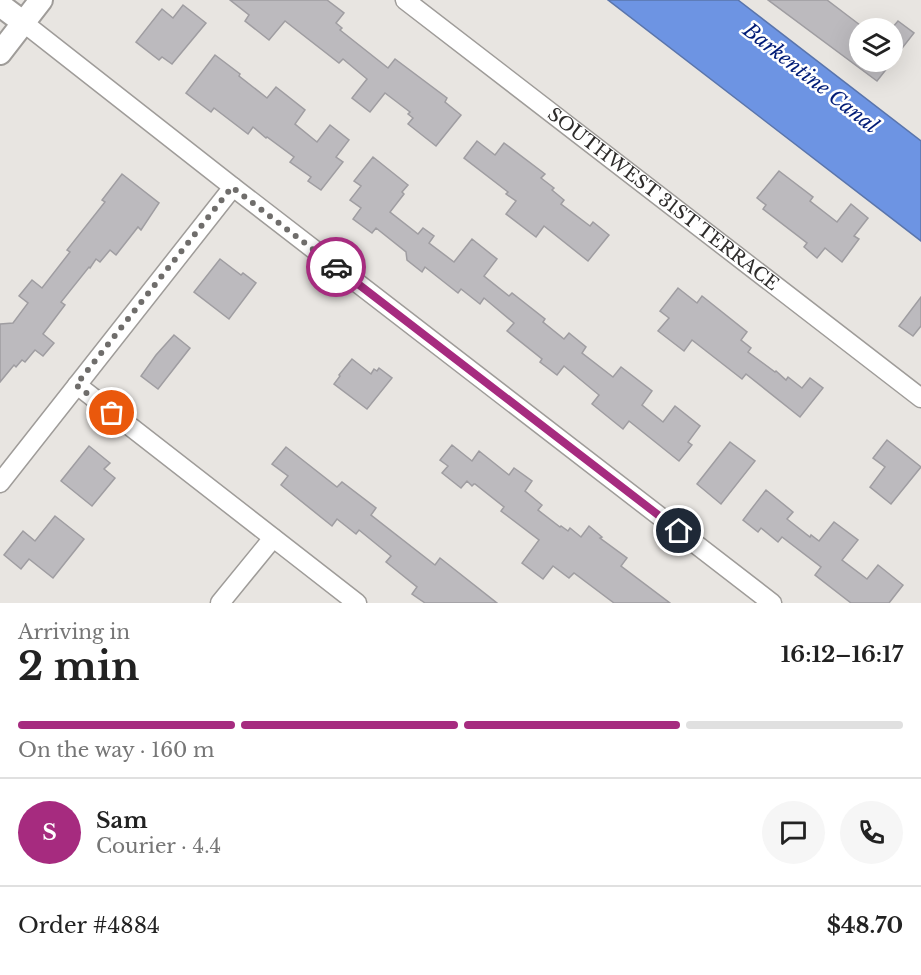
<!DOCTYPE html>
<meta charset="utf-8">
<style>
body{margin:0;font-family:"Libre Baskerville",serif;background:#f6f6f6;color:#222;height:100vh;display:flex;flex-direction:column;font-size:22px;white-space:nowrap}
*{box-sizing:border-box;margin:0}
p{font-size:20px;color:#767676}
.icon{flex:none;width:33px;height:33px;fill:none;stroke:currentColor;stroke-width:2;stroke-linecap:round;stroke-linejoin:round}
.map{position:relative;height:603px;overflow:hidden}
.details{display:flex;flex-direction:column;background:#fff;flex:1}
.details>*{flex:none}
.buttons{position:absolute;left:849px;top:18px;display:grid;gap:12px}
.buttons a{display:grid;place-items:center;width:54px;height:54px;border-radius:50%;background:#fff;box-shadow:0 6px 24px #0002;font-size:30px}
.pin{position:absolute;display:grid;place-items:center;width:51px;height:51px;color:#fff;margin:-26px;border:3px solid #fff;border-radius:50%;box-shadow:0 2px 6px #0007}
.courier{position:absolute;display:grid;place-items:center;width:60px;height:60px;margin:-30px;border:4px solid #a62b7f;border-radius:50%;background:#fff;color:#222;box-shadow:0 2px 8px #0007}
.headline em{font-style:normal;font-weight:700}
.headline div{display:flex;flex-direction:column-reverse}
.headline{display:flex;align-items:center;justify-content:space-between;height:102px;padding:0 18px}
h1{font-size:39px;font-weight:700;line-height:45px}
.bar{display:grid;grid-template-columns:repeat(4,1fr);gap:9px 6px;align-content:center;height:72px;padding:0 18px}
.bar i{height:8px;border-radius:4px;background:#e0e0e0}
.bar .current{background:#a62b7f}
.bar p{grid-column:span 4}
.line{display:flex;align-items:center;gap:15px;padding:0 18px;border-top:2px solid #e0e0e0}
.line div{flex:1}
.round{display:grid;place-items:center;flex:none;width:63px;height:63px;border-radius:32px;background:#f6f6f6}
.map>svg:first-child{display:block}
.water{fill:#6d94e3;stroke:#5a75ac;stroke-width:1.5}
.building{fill:#bcbabe;stroke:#9f9da1;stroke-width:1.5}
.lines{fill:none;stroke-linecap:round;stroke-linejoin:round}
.minor-casing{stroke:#9f9c99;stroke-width:21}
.tertiary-casing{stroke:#9f9c99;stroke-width:26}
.minor{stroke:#fff;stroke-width:18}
.tertiary{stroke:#fff;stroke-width:22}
.done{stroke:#6f6d6b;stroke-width:6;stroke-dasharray:0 10.8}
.route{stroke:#a62b7f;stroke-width:8}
.labels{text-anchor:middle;stroke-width:5;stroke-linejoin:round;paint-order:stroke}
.street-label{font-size:18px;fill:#2e2c2b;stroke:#fff}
.water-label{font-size:20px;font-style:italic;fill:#011c77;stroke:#fff}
</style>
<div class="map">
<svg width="921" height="603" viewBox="0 0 921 603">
<rect width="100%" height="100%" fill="#e8e5e1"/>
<polygon class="water" points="608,0 738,0 921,141 921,241"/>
<g class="building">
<polygon points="230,0 327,0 344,13 336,23 342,28 340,30 388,68 395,59 447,98 445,102 461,115 436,146 408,124 413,118 408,114 410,112 385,93 370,112 352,98 367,79 343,59 339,63 285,21 269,40 245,21 249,15"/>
<polygon points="768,0 827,0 860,25 860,62 892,62 877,81"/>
<polygon points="183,5 206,23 172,64 162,57 159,60 136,42 162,9 173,18"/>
<polygon points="898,21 914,33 892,61 892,28"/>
<polygon points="215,55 240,74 239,76 267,98 276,87 305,110 295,124 317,142 330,125 349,140 336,157 343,162 321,190 308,181 311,177 290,162 294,157 267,137 266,138 253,127 248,134 214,108 211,112 186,93"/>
<polygon points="477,141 495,155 504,143 545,174 541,178 554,188 552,190 564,200 561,204 590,226 593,222 609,235 588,261 544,226 536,237 506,214 516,201 506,194 508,192 464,158"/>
<polygon points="373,157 408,185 402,192 404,194 390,212 418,234 423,228 434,236 429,243 454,262 472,239 497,259 484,276 509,296 512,293 545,319 543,322 564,339 569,333 586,347 582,353 613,377 621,367 652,391 642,405 663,422 675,406 700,426 688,442 692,445 679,461 629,421 623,429 592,404 599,395 564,366 557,375 540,362 542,359 507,331 514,323 484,298 480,304 461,289 458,293 425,267 422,272 407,260 406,252 376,228 372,233 353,219 361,208 350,200 361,186 354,181"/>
<polygon points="779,171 813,197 810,201 837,222 851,204 868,218 854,236 859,239 842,262 825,248 817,258 804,247 807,243 763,209 766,205 757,198"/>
<polygon points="122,174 159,203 141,230 138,227 116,255 110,250 100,262 96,259 90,268 89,267 61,302 65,305 43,334 54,343 43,356 35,350 25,362 22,360 16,367 14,365 0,382 0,324 13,323 28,303 19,296 32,280 42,288 70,252 67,250 105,202 102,200"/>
<polygon points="220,259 241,275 243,273 256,283 229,319 194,292"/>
<polygon points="678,288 697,303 702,296 747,332 741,340 751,348 748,352 775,372 776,371 786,380 788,377 802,388 810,378 823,388 800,417 746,374 742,379 692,340 684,351 658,331 669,318 660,311"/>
<polygon points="921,297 921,326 913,336 899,326"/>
<polygon points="174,335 190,348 158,389 141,376 156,355"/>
<polygon points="352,359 371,374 374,369 377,371 379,368 392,378 367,409 334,384 340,376 339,375"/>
<polygon points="887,440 921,467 891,504 870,487 885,467 873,458"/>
<polygon points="730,442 755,461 721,504 697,484"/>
<polygon points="452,445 472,461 479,451 509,475 514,468 532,481 525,491 542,505 538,510 560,527 561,526 568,531 570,528 581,537 589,526 602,537 600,538 627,558 621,566 670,603 614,603 574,573 569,578 553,566 543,579 522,563 539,540 501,511 504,507 475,484 474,484 472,486 467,481 461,488 442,473 448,466 440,460"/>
<polygon points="89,446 110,463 104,469 115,478 92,506 61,481"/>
<polygon points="286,447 337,487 342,482 376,508 371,515 435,565 440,558 497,603 425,603 412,594 417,587 386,562 391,556 359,530 356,534 337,519 332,526 281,485 288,476 272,464"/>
<polygon points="766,490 793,512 787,519 810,537 811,535 819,541 834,522 858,540 842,560 867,579 878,565 903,585 889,603 851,603 815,575 821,567 782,537 778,542 761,528 758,532 743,520"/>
<polygon points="55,516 84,539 53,578 29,559 21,569 4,555 23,531 35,541"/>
</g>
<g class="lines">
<g class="minor-casing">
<g id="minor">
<path id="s1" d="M405,0L921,398"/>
<polyline points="24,23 233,187 772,603"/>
<polyline points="77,385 357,603"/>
<polyline points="0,483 233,187"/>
<polyline points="220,603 273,538"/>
</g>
</g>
<g class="tertiary-casing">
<g id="tertiary">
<polyline points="0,5 24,23"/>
<polyline points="0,53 41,0"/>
</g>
</g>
<use href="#minor" class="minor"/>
<use href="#tertiary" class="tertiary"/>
</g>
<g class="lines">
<polyline class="done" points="112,413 76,385 232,187 336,267"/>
<polyline class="route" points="336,267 679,531"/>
</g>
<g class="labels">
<g class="street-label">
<text dy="6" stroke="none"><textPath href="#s1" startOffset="326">SOUTHWEST 31ST TERRACE</textPath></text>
</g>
<g class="water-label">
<text transform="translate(811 78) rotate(38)" y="7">Barkentine Canal</text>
</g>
</g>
</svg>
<div class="buttons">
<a><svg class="icon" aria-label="layers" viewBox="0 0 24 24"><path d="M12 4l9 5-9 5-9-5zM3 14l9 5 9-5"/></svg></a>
</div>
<div class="pin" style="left:112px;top:413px;background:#ea580c"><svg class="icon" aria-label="bag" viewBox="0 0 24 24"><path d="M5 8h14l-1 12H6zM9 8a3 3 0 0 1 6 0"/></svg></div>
<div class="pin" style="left:679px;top:531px;background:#1f2937"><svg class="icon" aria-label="home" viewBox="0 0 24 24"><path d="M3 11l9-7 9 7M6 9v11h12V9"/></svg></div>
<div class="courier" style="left:336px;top:267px"><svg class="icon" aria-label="car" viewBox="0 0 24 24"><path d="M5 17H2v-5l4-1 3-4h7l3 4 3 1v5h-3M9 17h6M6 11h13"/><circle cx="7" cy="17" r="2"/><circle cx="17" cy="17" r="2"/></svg></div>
</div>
<section class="details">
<div class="headline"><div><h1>2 min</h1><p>Arriving in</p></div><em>16:12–16:17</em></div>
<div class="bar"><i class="current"></i><i class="current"></i><i class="current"></i><i></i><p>On the way · 160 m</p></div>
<div class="line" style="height:108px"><b class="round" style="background:#a62b7f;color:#fff">S</b><div><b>Sam</b><p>Courier · 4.4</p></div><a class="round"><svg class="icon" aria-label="chat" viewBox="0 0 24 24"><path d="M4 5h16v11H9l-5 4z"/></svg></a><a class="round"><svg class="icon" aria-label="phone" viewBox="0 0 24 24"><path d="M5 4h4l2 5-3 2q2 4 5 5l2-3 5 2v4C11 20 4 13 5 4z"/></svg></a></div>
<div class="line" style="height:78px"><div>Order #4884</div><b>$48.70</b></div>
</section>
